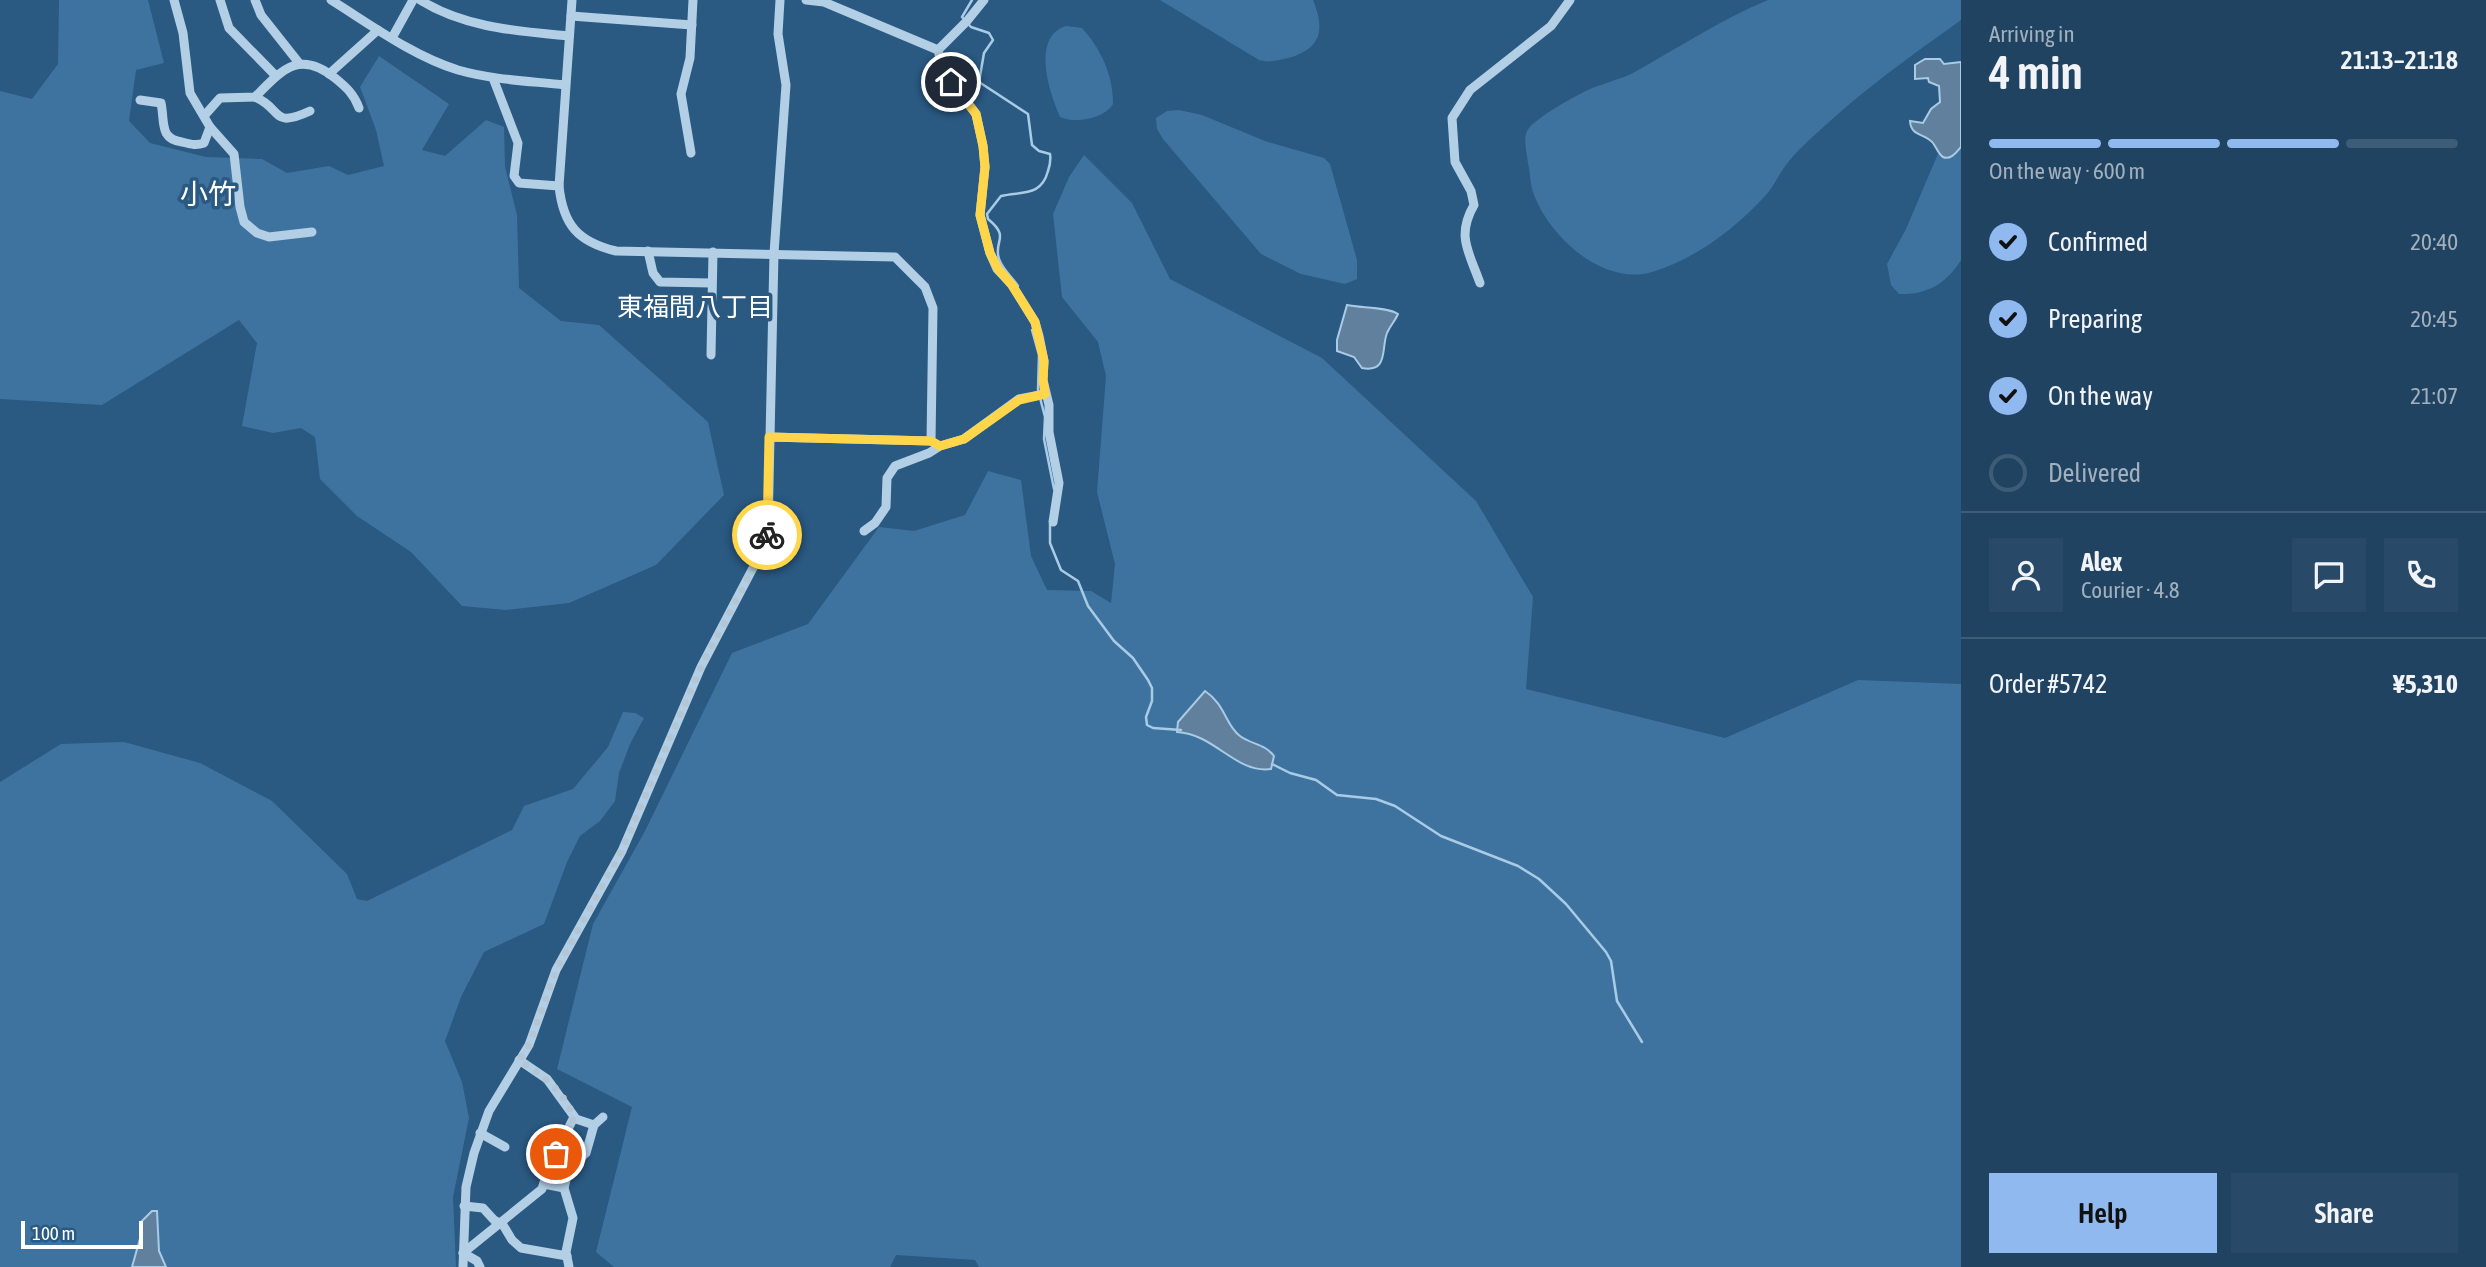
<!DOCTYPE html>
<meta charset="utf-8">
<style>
body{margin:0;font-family:"Asap Condensed","Noto Sans JP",sans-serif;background:#284a68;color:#f1f3f6;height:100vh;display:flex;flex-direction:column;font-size:26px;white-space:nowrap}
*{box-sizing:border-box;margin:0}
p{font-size:23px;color:#a2b0be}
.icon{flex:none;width:38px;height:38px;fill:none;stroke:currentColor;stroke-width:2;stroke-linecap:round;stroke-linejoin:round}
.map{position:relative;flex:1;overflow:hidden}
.sheet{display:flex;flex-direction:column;background:#204362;width:525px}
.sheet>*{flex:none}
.scale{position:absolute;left:21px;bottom:18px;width:122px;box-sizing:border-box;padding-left:7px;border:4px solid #fff;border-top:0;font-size:19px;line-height:24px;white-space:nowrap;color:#fff;-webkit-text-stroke:5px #2a5982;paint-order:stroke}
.pin{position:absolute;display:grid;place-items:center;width:60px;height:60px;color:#fff;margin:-30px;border:4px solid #fff;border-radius:50%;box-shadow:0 2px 7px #0007}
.courier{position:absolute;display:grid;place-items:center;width:70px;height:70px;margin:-35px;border:5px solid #ffd54a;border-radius:50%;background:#fff;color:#222;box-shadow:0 2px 9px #0007}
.head em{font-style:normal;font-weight:600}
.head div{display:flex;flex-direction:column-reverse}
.head{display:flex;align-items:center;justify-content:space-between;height:119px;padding:0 28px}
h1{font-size:46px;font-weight:600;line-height:52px}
.bar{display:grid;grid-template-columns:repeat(4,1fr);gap:10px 7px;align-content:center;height:84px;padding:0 28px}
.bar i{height:9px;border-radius:5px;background:#3d5c77}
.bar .on{background:#90b9f0}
.bar p{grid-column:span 4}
.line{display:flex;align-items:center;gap:18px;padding:0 28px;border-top:2px solid #3d5c77}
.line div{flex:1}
.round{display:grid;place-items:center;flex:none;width:74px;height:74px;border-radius:0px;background:#284a68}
ol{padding:0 28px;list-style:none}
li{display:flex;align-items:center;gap:21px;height:77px}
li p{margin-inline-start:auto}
li .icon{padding:7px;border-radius:50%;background:#90b9f0;color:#111;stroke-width:4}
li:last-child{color:#a2b0be}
li i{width:38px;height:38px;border:4px solid #3d5c77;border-radius:50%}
.cta{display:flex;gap:14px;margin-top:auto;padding:14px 28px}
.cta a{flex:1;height:80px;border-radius:0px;background:#90b9f0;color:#111;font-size:28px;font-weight:600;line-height:80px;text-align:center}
.cta a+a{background:#284a68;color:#f1f3f6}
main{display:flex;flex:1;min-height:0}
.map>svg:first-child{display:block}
.green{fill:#3f739f}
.water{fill:#60809d;stroke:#a8cbe6;stroke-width:2}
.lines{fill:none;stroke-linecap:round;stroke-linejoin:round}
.stream{stroke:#a8cbe6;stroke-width:2.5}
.minor{stroke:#b3cfe6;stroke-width:9}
.done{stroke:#b4c5d3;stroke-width:7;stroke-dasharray:0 12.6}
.route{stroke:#ffd54a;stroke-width:9}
.labels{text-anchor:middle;stroke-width:7;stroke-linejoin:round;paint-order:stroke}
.neighbourhood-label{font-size:26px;fill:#fff;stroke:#2a5982}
.quarter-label{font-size:28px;fill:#fff;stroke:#2a5982}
</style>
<main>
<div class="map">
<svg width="1961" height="1267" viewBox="0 0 1961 1267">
<rect width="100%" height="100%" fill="#2a5982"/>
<g class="green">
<polygon points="59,0 148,0 164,63 136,70 129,121 150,143 206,157 262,159 287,173 329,166 348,175 384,166 376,130 360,87 379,56 449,104 422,150 445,156 486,120 504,127 505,167 517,215 519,288 561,321 599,325 708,422 724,495 656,565 569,603 506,610 462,606 411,552 357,516 320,479 315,437 301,428 273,433 242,426 257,343 239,320 102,405 0,399 0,91 32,99 58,64"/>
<path d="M1160,0H1313C1324,27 1323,47 1292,57C1280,60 1271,63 1259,60Z"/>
<path d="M1768,0H1961V20C1912,55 1863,90 1819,131C1808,141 1795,153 1786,165C1778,175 1774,187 1765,196C1735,229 1695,259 1652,272C1602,287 1546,234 1532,189C1530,181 1530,171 1528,163C1527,154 1523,141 1527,131C1533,119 1575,96 1588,90C1603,83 1619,80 1633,73C1678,48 1720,20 1768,0Z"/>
<path d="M1066,26L1082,28C1101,49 1113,75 1113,104C1104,119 1075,124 1060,117C1049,92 1031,37 1066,26Z"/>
<polygon points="1179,110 1202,115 1265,141 1324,158 1330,164 1357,260 1357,279 1345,284 1301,274 1261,254 1163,139 1157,129 1156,118 1167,111"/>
<path d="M1961,121V260C1946,284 1927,295 1899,294L1891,285L1887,264L1906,229L1943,142Z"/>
<polygon points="1084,155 1132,203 1170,279 1322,358 1476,501 1533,597 1526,689 1725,738 1858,680 1961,684 1961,1267 979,1267 975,1260 896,1255 890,1267 614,1267 596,1252 632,1107 557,1069 593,924 645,831 732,653 808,624 879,527 914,531 965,515 988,471 1021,480 1031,556 1047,590 1091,591 1111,603 1115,564 1097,492 1106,376 1098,342 1062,297 1053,214 1069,177"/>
<polygon points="623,712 635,713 644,718 630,744 619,773 615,801 600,821 580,836 567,862 544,924 484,952 461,997 445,1041 462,1082 469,1118 453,1197 456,1267 166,1267 159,1251 159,1242 140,1227 141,1235 132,1267 0,1267 0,782 61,744 124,742 200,763 272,801 347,874 357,899 367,901 512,830 524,806 573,789 608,747"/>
</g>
<g class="water">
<path d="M1925,59H1940L1944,64L1961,62V147C1958,150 1951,161 1943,157C1939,155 1936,147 1933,143C1925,133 1911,137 1910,121L1923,123L1931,109L1940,102L1939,86L1929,82L1928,78L1915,79V65Z"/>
<path d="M1347,305C1361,308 1388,307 1398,314C1395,321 1390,326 1387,333C1381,348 1389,373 1362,368L1354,357L1337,351V340Z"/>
<path d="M1205,691C1226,705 1225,725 1240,736C1252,745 1264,743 1274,756L1271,769C1236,774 1215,734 1177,732L1178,722Z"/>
<polygon points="152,1211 157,1211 159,1251 166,1267 132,1267 141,1235 141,1222"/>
</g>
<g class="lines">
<g class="stream">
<path d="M972,0L962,17L971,27L989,33L993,40L984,53L979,82L1028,114L1032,145L1039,151L1050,154C1051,160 1050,165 1048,171C1041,197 1022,191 1001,196L987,214L988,219C1011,238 993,240 999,259C1002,269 1012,277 1018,286"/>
<polyline points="1032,330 1039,355 1038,390 1045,417 1044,439 1054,489"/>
<polyline points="1050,524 1050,543 1061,570 1078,581 1088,606 1114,641 1133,658 1148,680 1152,688 1152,701 1146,717 1147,725 1153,728 1181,730"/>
<polyline points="1272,764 1290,773 1316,780 1337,795 1376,799 1395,806 1441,836 1518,866 1539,879 1566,904 1606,952 1611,961 1617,1001 1642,1042"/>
</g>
<g class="minor">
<polyline points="174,0 183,33 190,93 210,127 234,154 240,207 244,222 257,233 269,237 312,232"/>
<polyline points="220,0 229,28 276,76"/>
<polyline points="255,0 261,15 299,63"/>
<path d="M331,0C371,25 413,56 458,70C493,80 529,81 565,85"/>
<path d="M420,0C465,28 517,31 569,36"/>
<path d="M572,0L559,186C563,225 578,242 616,251L895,257L925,287L933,308L931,441L770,437"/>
<polyline points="806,0 824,2 938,50 943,70 976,114 983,146 985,167 980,215 990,253 997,269 1012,285 1035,322 1039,336 1044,361 1043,380 1049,405 1049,432 1059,483 1053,522"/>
<polyline points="571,16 692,25"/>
<polyline points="392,38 413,0"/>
<polyline points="938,50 967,21 984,0"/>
<polyline points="329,74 378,30"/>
<polyline points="493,78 518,143 514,176 519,183 559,186"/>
<path d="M255,97C283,109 271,129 310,111"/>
<path d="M140,100L161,103C165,122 159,139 182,142C190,144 196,146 204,143L210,127"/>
<path d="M204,116L220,98L255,97C282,70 299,49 335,78C346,87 354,94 359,108"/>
<polyline points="691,153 681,94 690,58 693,0"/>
<polyline points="648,251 653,273 660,282 711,283"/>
<path d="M1480,283C1469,252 1456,236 1474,205L1471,191L1455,162L1452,118L1470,90L1551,26L1570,0"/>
<polyline points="711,355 713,252"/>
<polyline points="864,531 875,523 886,507 887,478 895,466 929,453 940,446 964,439 1019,399 1045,394"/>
<polyline points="519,1060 547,1079 576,1119 594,1125"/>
<polyline points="480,1133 505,1147"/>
<polyline points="544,1184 564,1188"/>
<polyline points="464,1206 483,1208 494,1220 503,1225 512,1240 521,1248 567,1256"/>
<polyline points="463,1253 542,1189 548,1169 574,1117"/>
<polyline points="463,1253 477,1261 480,1267"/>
<polyline points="463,1267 466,1187 474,1153 489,1111 529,1045 556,970 622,851 701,667 765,545 768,531 774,253 786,85 778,34 780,0"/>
<polyline points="569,1267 566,1252 573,1218 564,1188 569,1168 586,1153 594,1125 603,1117"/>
</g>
</g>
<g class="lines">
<path class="done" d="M556,1154L574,1117C562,1089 543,1076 519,1060L529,1045L556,970L622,850L701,667L757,561L767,535"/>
<polyline class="route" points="767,535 769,437 931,441 940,446 964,439 1019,400 1045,394 1043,380 1044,361 1035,322 1012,285 998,269 990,253 980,215 985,167 983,146 976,114 951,82"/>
</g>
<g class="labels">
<g class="neighbourhood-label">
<text x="695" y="316">東福間八丁目</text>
</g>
<g class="quarter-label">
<text x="208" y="204">小竹</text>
</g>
</g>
</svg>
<div class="scale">100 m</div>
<div class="pin" style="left:556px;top:1154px;background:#ea580c"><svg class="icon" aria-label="bag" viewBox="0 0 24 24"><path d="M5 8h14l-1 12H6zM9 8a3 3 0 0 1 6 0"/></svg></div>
<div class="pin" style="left:951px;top:82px;background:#1f2937"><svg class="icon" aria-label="home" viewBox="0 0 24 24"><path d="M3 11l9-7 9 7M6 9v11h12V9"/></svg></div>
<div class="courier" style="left:767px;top:535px"><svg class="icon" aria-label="bike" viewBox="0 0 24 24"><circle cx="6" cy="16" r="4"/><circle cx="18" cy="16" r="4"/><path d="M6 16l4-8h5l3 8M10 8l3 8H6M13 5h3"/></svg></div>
</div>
<section class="sheet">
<div class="head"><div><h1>4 min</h1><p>Arriving in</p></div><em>21:13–21:18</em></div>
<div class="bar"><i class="on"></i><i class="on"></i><i class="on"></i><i></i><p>On the way · 600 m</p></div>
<ol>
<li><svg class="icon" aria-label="check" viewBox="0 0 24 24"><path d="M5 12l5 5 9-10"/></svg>Confirmed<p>20:40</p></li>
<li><svg class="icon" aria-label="check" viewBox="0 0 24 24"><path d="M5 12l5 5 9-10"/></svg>Preparing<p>20:45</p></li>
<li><svg class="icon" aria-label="check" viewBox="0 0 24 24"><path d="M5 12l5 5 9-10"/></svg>On the way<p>21:07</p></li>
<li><i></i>Delivered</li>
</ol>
<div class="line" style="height:126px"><a class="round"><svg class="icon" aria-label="person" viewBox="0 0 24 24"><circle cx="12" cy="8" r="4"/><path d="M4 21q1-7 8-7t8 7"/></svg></a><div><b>Alex</b><p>Courier · 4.8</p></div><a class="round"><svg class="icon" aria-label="chat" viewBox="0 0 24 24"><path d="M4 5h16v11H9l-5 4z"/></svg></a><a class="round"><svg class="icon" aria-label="phone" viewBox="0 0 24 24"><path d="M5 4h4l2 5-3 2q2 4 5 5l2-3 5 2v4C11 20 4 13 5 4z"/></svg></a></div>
<div class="line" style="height:91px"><div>Order #5742</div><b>¥5,310</b></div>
<div class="cta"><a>Help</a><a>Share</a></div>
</section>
</main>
